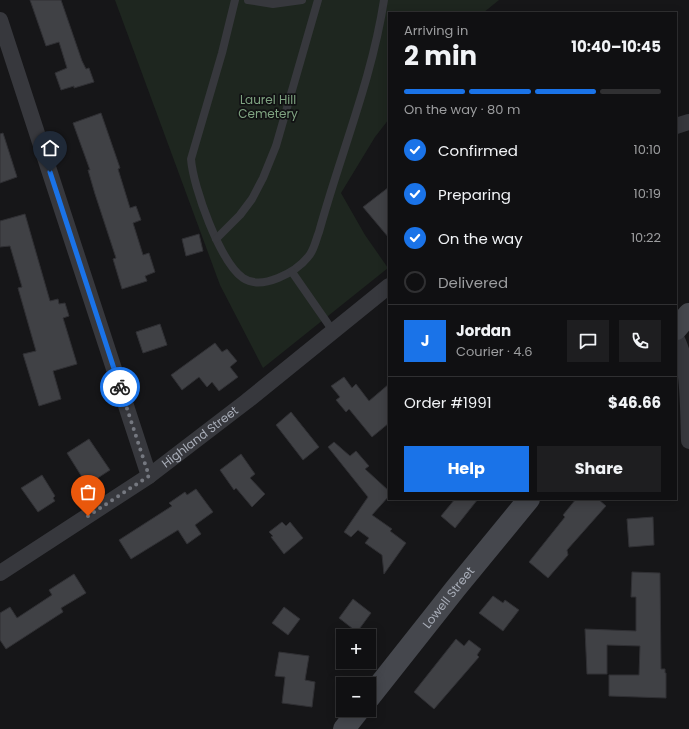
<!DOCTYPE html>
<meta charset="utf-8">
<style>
body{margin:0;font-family:Poppins,sans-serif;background:#1e1e20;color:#f1f3f6;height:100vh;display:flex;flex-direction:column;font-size:15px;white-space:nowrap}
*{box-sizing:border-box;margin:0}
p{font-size:13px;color:#9c9d9f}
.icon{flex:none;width:22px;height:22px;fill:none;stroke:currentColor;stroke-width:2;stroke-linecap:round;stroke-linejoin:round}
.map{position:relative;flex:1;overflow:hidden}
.panel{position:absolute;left:388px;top:12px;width:289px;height:488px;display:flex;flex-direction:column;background:#101012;border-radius:0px;box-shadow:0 2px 10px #0003,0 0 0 1px #303032}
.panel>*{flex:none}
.fabs{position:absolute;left:336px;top:629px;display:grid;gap:8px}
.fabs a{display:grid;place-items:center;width:40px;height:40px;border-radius:0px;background:#101012;box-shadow:0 2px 10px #0003,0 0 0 1px #303032;font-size:20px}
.pin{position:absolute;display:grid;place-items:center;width:34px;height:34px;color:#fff;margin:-41px -17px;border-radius:50% 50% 50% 0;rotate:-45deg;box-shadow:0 0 4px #0007}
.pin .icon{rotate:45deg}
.courier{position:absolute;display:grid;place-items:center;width:40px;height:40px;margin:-20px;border:3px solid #1a73e8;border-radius:50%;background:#fff;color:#222;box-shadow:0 1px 5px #0007}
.head em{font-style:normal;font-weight:700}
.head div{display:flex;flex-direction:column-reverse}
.head{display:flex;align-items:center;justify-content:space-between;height:68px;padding:0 16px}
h1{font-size:26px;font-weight:700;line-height:30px}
.bar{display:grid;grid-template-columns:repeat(4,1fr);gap:6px 4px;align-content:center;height:48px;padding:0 16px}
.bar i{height:5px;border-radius:3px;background:#303032}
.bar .active{background:#1a73e8}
.bar p{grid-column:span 4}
.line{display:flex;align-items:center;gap:10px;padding:0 16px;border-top:1px solid #303032}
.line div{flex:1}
.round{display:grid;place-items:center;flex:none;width:42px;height:42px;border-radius:0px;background:#1e1e20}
ol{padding:0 16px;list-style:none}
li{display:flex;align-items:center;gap:12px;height:44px}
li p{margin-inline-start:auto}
li .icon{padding:4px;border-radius:50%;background:#1a73e8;color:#fff;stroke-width:4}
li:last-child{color:#9c9d9f}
li i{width:22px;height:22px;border:2px solid #303032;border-radius:50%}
.action{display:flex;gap:8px;margin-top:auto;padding:8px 16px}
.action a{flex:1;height:46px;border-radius:0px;background:#1a73e8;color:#fff;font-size:16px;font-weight:700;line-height:46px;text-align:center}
.action a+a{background:#1e1e20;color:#f1f3f6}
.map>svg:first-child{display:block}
.green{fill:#1e261f}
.building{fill:#404145;stroke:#303034}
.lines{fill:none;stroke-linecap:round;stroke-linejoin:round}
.service{stroke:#37383d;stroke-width:8}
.minor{stroke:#37383d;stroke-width:16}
.secondary{stroke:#45474d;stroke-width:22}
.done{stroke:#757880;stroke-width:4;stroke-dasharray:0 7.2}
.route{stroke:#1a73e8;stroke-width:5}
.labels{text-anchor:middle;stroke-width:3.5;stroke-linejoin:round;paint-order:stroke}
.park-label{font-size:12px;fill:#7fa381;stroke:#111113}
.street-label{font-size:12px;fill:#a8adb8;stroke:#111113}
</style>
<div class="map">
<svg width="689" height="729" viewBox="0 0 689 729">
<rect width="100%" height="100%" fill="#161618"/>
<polygon class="green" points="115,0 499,0 483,13 389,13 389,119 375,137 341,193 365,235 388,268 263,368 220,285"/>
<g class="building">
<polygon points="30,0 61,0 82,61 86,69 89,68 94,82 74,88 74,86 61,90 55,73 67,68 59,42 46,46"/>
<polygon points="101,113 120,168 118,169 130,208 136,206 141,220 133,223 143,255 149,253 155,272 145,276 147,281 122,289 113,259 116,258 95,194 88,170 90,170 73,123"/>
<polygon points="3,133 17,177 0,183 0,134"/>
<polygon points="389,187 389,238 363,207"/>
<polygon points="25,214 50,301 58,299 59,304 65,303 69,316 63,318 77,364 53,371 61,399 39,406 23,354 36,351 18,288 22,287 10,246 0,247 0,221"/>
<polygon points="199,234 203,251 186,256 182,239"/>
<polygon points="160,324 167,345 143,353 136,332"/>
<polygon points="215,343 222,352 227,349 237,361 230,367 238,377 219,391 212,382 207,387 199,377 182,390 171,375"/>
<polygon points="344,377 352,388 356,384 369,401 389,384 389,423 372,437 349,409 346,412 336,400 340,397 331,386"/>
<polygon points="291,412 319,447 303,460 276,425"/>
<polygon points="89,439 110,470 87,485 67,453"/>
<polygon points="334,442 350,456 356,451 369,466 365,469 389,491 389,496 372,515 392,529 390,531 406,543 384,574 382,555 365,543 369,538 358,530 351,537 344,532 368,497 328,447"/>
<polygon points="241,454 255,474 250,478 265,494 252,507 236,488 234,490 220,470"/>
<polygon points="42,475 55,496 53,498 55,501 38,512 21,488"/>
<polygon points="196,489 213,512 195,525 201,534 187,544 178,530 131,559 119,540 172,506 169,503 185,492 187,495"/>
<polygon points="455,499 478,499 455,528 441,516"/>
<polygon points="576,499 598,499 606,506 567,550 568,555 548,578 529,562 565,517 563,515"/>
<polygon points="653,517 654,545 629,547 627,519"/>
<polygon points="282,522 286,526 290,522 303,538 284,554 271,537 273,536 269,532"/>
<polygon points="632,572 660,573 661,669 665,669 665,673 666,673 666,698 609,696 609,675 639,675 640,646 607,645 607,674 587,674 585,629 636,631 636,597 631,597"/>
<polygon points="74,574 86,593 61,608 63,612 6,649 0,640 0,613 10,607 17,618 52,595 49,590"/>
<polygon points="493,596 503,603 505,600 519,610 503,631 479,613"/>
<polygon points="353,599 371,613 357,632 339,618"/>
<polygon points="284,607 300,619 288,635 272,623"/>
<polygon points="456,639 464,646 469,640 481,649 477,655 479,657 434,709 414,692"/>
<polygon points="279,652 309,656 305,680 315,682 312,707 282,703 285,677 275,676"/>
</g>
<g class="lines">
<g class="service">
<path d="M235,0L222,53L191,159C193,187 220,262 243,278C262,291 296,272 308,257C314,251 316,239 319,232C340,155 372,79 384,0"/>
<polyline points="248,0 273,4 302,0"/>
<polyline points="216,239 240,215 252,199 263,178 276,146 318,0"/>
<polyline points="292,272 333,331"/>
</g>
<g class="minor">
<polyline points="0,20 149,476"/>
<polyline points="676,126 689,122"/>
<path d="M676,338C689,359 688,414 689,441"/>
<path id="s1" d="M0,573L149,476L247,401L389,286"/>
</g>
<g class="secondary">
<polyline points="676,329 689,314"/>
<path id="s2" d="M369,698L456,588L529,499"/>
<polyline points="344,729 359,710"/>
</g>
</g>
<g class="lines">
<polyline class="done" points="88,516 149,476 120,387"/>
<polyline class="route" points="50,172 120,387"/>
</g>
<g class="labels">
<g class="park-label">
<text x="268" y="104">Laurel Hill<tspan x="268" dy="14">Cemetery</tspan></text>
</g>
<g class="street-label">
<text dy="4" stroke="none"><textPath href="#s1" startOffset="242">Highland Street</textPath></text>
<text dy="4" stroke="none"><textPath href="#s2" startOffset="128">Lowell Street</textPath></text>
</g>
</g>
</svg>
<div class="fabs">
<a>+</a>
<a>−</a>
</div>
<div class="pin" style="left:88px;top:516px;background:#ea580c"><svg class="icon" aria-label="bag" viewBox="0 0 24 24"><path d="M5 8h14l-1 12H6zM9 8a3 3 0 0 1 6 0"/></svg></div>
<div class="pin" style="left:50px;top:172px;background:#1f2937"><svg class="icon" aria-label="home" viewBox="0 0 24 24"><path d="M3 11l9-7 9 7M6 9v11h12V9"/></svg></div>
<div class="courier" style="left:120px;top:387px"><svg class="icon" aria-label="bike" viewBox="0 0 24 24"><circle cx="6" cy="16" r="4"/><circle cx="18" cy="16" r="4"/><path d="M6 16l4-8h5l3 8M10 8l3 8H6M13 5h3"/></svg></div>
<section class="panel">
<div class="head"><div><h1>2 min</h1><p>Arriving in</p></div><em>10:40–10:45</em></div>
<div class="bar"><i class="active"></i><i class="active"></i><i class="active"></i><i></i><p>On the way · 80 m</p></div>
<ol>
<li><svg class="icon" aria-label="check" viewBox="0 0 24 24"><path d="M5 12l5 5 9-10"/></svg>Confirmed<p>10:10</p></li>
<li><svg class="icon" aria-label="check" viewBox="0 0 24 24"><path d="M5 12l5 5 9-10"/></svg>Preparing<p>10:19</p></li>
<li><svg class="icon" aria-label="check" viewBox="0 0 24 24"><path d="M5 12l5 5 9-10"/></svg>On the way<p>10:22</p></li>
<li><i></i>Delivered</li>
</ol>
<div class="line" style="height:72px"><b class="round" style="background:#1a73e8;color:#fff">J</b><div><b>Jordan</b><p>Courier · 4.6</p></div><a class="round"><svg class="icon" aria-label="chat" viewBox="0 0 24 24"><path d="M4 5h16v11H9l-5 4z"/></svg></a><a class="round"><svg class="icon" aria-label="phone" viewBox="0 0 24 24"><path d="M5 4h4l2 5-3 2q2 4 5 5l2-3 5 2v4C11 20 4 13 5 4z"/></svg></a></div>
<div class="line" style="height:52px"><div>Order #1991</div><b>$46.66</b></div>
<div class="action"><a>Help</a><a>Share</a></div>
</section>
</div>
